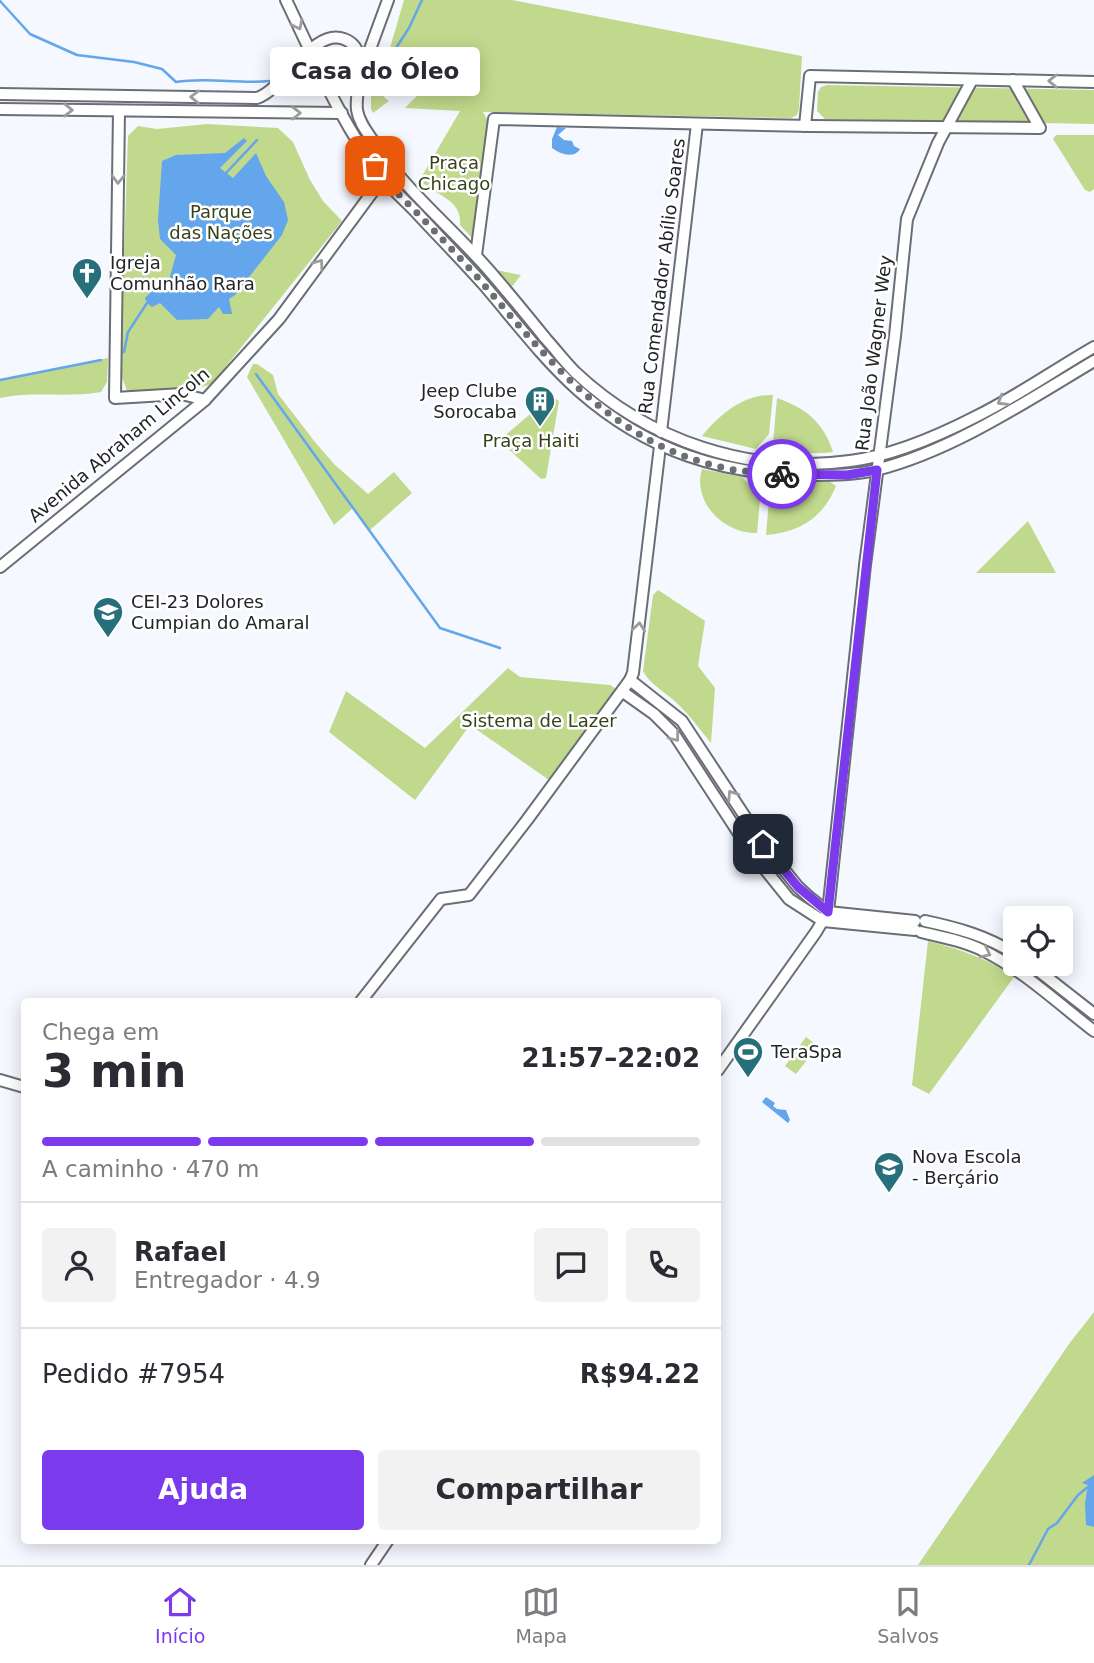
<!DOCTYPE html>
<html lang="pt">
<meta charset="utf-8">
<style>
body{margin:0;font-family:"DejaVu Sans",sans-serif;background:#f2f2f3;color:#2b2b33;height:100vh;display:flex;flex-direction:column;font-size:26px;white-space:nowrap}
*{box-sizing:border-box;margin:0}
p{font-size:23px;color:#7c7c81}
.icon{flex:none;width:38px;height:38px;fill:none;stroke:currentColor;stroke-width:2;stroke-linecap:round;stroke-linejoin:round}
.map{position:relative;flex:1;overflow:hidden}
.panel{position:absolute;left:21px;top:998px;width:700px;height:546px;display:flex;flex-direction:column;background:#fff;border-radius:7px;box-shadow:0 4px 18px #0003}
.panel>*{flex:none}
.buttons{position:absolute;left:1003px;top:906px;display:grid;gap:14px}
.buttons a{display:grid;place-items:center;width:70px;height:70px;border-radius:7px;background:#fff;box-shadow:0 4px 18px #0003;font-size:35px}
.pin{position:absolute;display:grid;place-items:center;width:60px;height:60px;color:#fff;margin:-30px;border-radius:14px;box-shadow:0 4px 10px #0006}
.courier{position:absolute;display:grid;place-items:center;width:70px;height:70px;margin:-35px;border:5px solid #7c3aed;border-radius:50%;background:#fff;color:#222;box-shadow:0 2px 9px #0007}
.bubble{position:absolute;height:49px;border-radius:7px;background:#fff;box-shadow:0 4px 18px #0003;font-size:23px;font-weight:800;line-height:49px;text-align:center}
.head em{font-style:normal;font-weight:800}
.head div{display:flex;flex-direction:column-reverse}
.head{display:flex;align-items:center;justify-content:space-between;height:119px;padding:0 21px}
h1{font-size:46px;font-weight:800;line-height:52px}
.bar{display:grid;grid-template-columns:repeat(4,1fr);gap:10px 7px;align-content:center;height:84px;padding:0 21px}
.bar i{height:9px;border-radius:5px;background:#e1e1e2}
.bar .selected{background:#7c3aed}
.bar p{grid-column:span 4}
.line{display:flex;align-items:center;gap:18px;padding:0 21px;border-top:2px solid #e1e1e2}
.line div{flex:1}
.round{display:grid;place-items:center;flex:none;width:74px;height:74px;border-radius:7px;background:#f2f2f3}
.button{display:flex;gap:14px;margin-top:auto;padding:14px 21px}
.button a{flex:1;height:80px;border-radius:7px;background:#7c3aed;color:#fff;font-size:28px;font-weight:800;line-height:80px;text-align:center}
.button a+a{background:#f2f2f3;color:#2b2b33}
.tabs{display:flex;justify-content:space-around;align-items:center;height:98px;border-top:2px solid #e1e1e2;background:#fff;font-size:19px;color:#7c7c81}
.tabs a{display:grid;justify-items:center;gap:4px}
.tabs .selected{color:#7c3aed}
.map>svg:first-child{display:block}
.green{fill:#c1d98c}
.water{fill:#63a6eb}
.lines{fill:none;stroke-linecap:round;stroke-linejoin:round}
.stream{stroke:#63a6eb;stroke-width:2.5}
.secondary-casing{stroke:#6a6e75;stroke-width:14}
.secondary{stroke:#fff;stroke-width:10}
.oneway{stroke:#9c9c9e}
.done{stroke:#6c6e72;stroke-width:7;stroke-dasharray:0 12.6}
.route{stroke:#7c3aed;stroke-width:9}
.labels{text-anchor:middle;stroke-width:5;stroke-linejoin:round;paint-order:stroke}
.park-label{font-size:18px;fill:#37421c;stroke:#fff}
.poi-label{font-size:18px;fill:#222427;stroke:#fff;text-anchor:start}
.street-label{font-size:18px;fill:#222427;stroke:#fff}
</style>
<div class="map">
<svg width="1094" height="1565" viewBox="0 0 1094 1565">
<rect width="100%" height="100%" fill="#f5f8fe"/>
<g class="green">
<path d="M404,0H512L802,56L799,109L797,115L791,118L483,112L488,121L472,238L460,225C462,200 439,197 423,183L422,176L460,111L405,108C415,97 432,86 424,70L427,57L403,73L385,65Z"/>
<polygon points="827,85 1094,90 1094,124 825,119 817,111 818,92 821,87"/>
<polygon points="371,86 389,101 373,113 371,109"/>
<polygon points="207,124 278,128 293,142 310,180 323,201 342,221 212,384 195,389 127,391 120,372 128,136 138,126 157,129"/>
<polygon points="1056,135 1094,135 1094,189 1090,192 1085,190 1053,139"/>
<polygon points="496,270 521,275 510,289"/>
<path d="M108,358L107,382L101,392C67,398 33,391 0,398V380Z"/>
<polygon points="253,364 257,364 273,375 278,394 315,442 334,464 368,494 394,472 412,493 370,530 353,508 334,525 247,377"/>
<path d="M773,395L769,434L756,449L702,436C720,414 744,394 773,395Z"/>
<polygon points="551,396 559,401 546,478 541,479 503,444 501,439"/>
<path d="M777,398C807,409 823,422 833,452C813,455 791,452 773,443Z"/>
<path d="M702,469L742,477L751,486L761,488L757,533C724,534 692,502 702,469Z"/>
<path d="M794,480L829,481L836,486C823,518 800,532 766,535L770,488H781Z"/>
<polygon points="1028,521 1056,573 976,573"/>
<path d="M658,590L705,621L698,666L715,688L711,743C701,731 691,717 679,705C667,693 650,685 643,671L653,595Z"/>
<polygon points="508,668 520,677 610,685 616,689 615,694 549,780 470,725 415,800 329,732 346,691 425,748"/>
<path d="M928,941C961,950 985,957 1014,977L929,1094L912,1085Z"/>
<polygon points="806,1037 818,1046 796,1074 785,1066"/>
<polygon points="1094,1312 1094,1565 918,1565 1069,1344"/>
</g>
<g class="water">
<path d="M557,127L566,128L558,135L564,140L572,141L574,146L580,149C574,159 560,154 552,148V139Z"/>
<polygon points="244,138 247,141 220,168 233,178 256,153 266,176 284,202 288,220 282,235 235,295 229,299 232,314 223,314 219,307 208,319 177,320 160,303 152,307 147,303 145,298 161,281 163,289 167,287 176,255 160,239 158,220 162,161 176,155 225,153"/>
<polygon points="766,1097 775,1103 773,1106 777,1109 786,1110 790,1120 788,1123 762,1102"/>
<polygon points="1094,1475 1094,1527 1086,1525 1085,1503 1088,1485 1082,1483"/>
</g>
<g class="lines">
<g class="stream">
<path d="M0,1L30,34L77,55L134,62L162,69L176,82C207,77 239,84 270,81"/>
<polyline points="385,65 409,28 422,0"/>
<polyline points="291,88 302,92"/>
<polyline points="226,173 257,140"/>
<polyline points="124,352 128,332 147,303"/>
<polyline points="256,374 440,628 500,648"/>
<polyline points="0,380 101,360"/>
<polyline points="1029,1565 1048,1529 1057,1523 1078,1495 1094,1482"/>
</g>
<g class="secondary-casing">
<g id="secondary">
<path d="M286,0C315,60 341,124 382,177C392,189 404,200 415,211C438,236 462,260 484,285C515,321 544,360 579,391C647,451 724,476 813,475C834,475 855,475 876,470C952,451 1027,401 1094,361"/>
<polyline points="362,71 388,0"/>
<path d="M0,94L257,98C286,88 313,27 344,39C372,49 354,90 357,110C359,123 368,133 375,144C407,193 455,230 493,275C511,296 529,318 546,339C556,350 565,362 575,372C648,441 750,475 850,461C890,456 938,436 975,417C1016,397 1054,370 1094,347"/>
<polyline points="0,109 342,113"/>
<polyline points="119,111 115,398 182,394 205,400"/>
<polyline points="805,126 810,76 1094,82"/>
<polyline points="476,255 494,119 811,126 1040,128 1013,80"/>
<polyline points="661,432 697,124"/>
<polyline points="0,567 205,400 279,319 385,175"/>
<polyline points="630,680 682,721 763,844 798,887 809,897 828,912 915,921"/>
<polyline points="623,692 654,714 674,734 751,852 789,899 823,921 915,930"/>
<path d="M925,921C958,928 987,936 1015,954"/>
<path d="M921,932C942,937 964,941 984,951C1023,970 1060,1005 1094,1031"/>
<polyline points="1030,964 1094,1014"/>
<polyline points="361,1001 441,899 469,895 527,820 630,680 633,673 660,446"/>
<polyline points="718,1070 816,932 828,912 865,565 895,336 907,219 938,143 972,80"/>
<polyline points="0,1080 24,1087"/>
<polyline points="371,1565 388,1540"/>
</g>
</g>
<use href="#secondary" class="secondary"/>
</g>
<defs><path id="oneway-chevron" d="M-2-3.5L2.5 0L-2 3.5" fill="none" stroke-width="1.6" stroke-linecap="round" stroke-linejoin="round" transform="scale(1.75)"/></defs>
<g class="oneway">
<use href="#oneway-chevron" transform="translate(298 25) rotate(64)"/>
<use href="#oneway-chevron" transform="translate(1053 81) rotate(-179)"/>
<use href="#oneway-chevron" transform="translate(195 97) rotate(-179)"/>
<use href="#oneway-chevron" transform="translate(68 110) rotate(1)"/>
<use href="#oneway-chevron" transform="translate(296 113)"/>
<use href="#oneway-chevron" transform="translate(118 179) rotate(91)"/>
<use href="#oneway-chevron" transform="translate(319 264) rotate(-54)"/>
<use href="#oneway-chevron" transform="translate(1002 401) rotate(149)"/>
<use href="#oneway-chevron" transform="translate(639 627) rotate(-83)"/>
<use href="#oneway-chevron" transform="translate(675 737) rotate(52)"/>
<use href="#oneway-chevron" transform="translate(732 795) rotate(-123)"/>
<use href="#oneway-chevron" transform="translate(986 953) rotate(26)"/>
</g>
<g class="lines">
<path class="done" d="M375,166L383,178C415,211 448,244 479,279C552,364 617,449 735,470C750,472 767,473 782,474"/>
<polyline class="route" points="763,844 798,887 828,912 877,470 847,475 782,474"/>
</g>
<defs>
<g id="church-pin" transform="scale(1.575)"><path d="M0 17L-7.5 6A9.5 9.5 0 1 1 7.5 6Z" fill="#276f7b" stroke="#fff"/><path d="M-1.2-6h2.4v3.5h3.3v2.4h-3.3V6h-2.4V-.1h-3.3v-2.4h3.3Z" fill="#fff"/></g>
<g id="building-pin" transform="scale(1.575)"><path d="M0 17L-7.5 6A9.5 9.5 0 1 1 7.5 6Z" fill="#276f7b" stroke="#fff"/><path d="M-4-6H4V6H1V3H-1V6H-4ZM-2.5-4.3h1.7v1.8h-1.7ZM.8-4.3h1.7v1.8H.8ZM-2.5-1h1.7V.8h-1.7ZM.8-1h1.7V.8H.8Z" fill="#fff"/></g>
<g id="school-pin" transform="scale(1.575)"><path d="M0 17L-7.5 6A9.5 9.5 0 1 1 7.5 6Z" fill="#276f7b" stroke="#fff"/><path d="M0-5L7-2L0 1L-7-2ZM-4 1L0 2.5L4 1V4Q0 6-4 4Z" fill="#fff"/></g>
<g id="stadium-pin" transform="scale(1.575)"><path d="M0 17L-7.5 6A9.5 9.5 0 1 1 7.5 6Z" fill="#276f7b" stroke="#fff"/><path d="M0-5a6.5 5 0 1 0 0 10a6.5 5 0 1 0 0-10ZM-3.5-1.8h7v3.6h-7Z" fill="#fff"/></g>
</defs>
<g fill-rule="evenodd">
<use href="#church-pin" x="87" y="273"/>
<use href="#building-pin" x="540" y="401"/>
<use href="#school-pin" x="108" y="612"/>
<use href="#stadium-pin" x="748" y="1052"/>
<use href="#school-pin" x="889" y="1167"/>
</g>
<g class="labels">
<g class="park-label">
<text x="454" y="169">Praça<tspan x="454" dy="21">Chicago</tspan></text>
<text x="221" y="218">Parque<tspan x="221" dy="21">das Nações</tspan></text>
<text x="531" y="447">Praça Haiti</text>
<text x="539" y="727">Sistema de Lazer</text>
</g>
<g class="poi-label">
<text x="110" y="269">Igreja<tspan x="110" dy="21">Comunhão Rara</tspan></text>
<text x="517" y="397" text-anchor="end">Jeep Clube<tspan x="517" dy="21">Sorocaba</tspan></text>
<text x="131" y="608">CEI-23 Dolores<tspan x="131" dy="21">Cumpian do Amaral</tspan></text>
<text x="771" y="1058">TeraSpa</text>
<text x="912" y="1163">Nova Escola<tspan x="912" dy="21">- Berçário</tspan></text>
</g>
<g class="street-label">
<text transform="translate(662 276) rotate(-83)" y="6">Rua Comendador Abílio Soares</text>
<text transform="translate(874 353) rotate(-83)" y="6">Rua João Wagner Wey</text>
<text transform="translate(119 445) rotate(-40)" y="6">Avenida Abraham Lincoln</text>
</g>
</g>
</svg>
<div class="buttons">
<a><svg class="icon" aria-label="locate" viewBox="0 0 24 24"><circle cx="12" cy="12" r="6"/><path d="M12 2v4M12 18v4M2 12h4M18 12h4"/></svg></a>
</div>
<div class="pin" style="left:375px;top:166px;background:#ea580c"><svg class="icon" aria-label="bag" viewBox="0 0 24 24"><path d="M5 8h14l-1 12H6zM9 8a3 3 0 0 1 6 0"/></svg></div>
<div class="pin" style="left:763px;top:844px;background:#1f2937"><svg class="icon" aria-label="home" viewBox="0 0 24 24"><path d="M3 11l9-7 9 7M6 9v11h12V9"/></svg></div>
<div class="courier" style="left:782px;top:474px"><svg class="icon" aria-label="bike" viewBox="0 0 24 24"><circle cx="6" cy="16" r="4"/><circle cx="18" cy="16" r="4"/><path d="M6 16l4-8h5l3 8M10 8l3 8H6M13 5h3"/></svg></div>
<div class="bubble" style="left:270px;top:47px;width:210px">Casa do Óleo</div>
<section class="panel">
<div class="head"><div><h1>3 min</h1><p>Chega em</p></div><em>21:57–22:02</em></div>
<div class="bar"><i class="selected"></i><i class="selected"></i><i class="selected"></i><i></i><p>A caminho · 470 m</p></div>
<div class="line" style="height:126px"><a class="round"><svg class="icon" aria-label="person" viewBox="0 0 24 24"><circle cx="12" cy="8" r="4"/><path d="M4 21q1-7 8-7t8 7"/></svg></a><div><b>Rafael</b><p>Entregador · 4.9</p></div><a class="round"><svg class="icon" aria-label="chat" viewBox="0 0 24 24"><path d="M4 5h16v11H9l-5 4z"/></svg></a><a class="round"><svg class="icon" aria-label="phone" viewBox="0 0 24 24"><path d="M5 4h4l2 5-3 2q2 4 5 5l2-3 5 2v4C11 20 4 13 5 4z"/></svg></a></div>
<div class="line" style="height:91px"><div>Pedido #7954</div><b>R$94.22</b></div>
<div class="button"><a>Ajuda</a><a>Compartilhar</a></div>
</section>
</div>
<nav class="tabs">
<a class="selected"><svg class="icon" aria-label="home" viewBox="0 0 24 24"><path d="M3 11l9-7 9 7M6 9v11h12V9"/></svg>Início</a>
<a><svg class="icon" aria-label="map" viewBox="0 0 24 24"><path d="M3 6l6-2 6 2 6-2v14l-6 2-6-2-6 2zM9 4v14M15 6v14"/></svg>Mapa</a>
<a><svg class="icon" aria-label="saved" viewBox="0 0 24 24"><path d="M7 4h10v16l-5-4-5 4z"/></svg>Salvos</a>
</nav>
